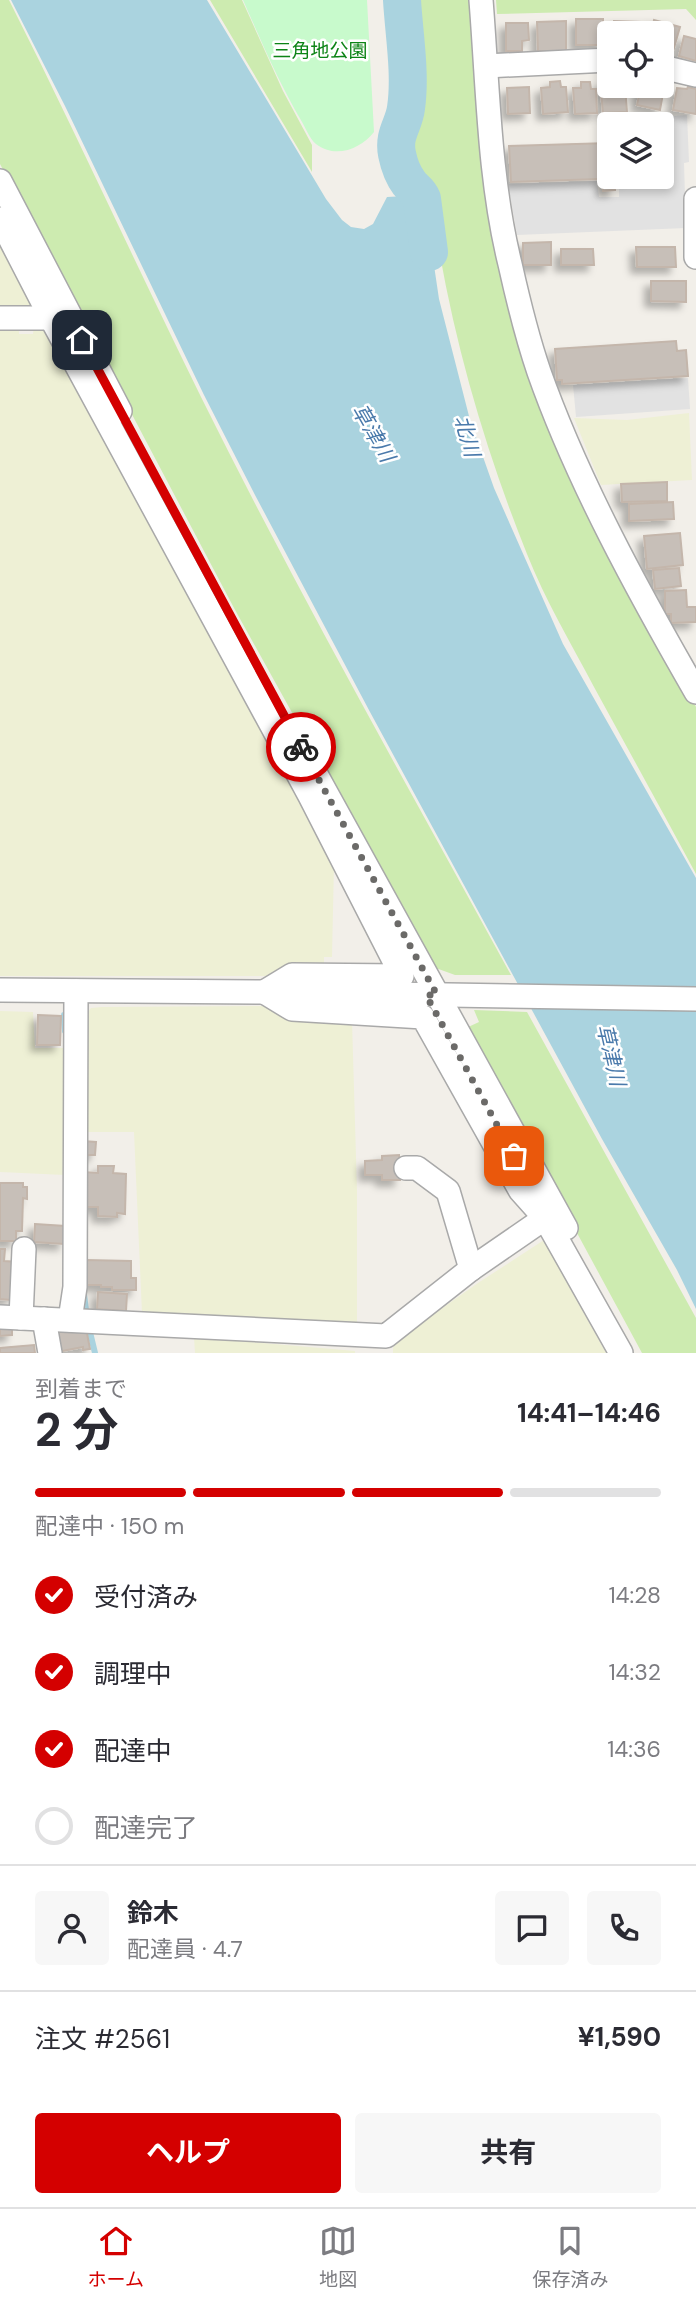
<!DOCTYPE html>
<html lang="ja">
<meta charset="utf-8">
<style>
body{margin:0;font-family:"DM Sans","Noto Sans JP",sans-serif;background:#f7f7f7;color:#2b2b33;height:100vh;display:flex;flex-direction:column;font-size:26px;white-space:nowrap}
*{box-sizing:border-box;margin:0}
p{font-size:23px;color:#7c7c81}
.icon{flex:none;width:38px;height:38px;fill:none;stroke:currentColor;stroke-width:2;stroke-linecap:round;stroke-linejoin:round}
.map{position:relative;height:1353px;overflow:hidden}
.panel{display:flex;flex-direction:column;background:#fff;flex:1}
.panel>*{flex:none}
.buttons{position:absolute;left:597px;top:21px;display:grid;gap:14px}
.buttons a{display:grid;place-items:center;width:77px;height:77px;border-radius:7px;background:#fff;box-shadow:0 4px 10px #0003;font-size:35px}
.pin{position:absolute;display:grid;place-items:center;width:60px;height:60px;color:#fff;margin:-30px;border-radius:14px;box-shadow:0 4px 10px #0006}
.courier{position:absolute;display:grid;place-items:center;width:70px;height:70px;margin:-35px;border:5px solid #d40000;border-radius:50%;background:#fff;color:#222;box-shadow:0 2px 9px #0007}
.head em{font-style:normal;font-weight:700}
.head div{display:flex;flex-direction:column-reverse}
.head{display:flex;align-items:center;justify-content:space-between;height:119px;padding:0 35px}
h1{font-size:46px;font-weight:700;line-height:52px}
.bar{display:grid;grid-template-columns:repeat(4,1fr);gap:10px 7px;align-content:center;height:84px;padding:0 35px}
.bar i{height:9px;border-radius:5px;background:#e1e1e2}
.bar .current{background:#d40000}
.bar p{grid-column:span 4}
.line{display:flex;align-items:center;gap:18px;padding:0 35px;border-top:2px solid #e1e1e2}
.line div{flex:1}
.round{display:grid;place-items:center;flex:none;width:74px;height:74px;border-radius:7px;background:#f7f7f7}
ol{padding:0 35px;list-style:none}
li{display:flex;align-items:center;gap:21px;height:77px}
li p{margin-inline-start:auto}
li .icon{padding:7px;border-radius:50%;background:#d40000;color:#fff;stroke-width:4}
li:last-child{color:#7c7c81}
li i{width:38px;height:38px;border:4px solid #e1e1e2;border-radius:50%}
.button{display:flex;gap:14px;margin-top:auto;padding:14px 35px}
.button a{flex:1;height:80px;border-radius:7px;background:#d40000;color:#fff;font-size:28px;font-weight:700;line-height:80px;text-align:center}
.button a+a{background:#f7f7f7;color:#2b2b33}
.dock{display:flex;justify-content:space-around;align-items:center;height:98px;border-top:2px solid #e1e1e2;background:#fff;font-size:19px;color:#7c7c81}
.dock a{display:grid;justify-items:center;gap:4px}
.dock .current{color:#d40000}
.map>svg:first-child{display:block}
.farmland{fill:#eef0d5}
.grass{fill:#cdebb0}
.park{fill:#c8facc}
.parking{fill:#e2e2e2}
.water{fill:#aad3df}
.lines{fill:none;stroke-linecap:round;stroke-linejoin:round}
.stream{stroke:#aad3df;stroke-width:6}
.river{stroke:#aad3df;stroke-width:38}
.building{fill:#c7bfb8;stroke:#c4b6ab;stroke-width:2;filter:url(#shadow)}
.minor-casing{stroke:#a9a9a9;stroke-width:26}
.minor{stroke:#fff;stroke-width:23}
.done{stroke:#6b6a68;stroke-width:7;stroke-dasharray:0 12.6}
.route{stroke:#d40000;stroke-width:9}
.labels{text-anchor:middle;stroke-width:5;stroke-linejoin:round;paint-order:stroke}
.park-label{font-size:19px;fill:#0c8416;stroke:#fff}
.water-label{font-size:21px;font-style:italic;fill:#4a7aab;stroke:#fff}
</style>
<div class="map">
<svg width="696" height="1353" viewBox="0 0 696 1353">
<defs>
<filter id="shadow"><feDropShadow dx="-6" dy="6" stdDeviation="3.5" flood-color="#0004"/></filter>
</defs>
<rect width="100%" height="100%" fill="#f2efe9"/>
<g class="farmland">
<polygon points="0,232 39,309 0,311"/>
<polygon points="50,323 334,864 332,957 324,957 324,969 280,976 0,976 0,324 19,324 19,334 33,334 34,326"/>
<polygon points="689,413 692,480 601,485 574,418 627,420"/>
<polygon points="275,1006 352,1021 357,1191 357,1322 199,1318 142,1313 134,1132 83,1132 85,1016 91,1008 102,1007"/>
<polygon points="0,1011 33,1012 35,1048 64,1048 65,1175 0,1172"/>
<polygon points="544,1240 606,1353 393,1353 393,1348 398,1339 478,1283"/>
<polygon points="194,1337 355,1351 355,1353 195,1353"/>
</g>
<g class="grass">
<path d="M0,0H9C75,131 136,265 201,397C298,593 406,783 511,975H455L433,967L234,608L0,164Z"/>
<polygon points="210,0 242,0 283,91 312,145 312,172"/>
<path d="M412,0H475L500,255L650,623L696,707V874C662,811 628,749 594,687C571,643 545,600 527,554C480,437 446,315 430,190L418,179L406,165L403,144L416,107L411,33Z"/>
<polygon points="496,0 696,0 696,20 686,9 497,14"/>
<polygon points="474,1010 527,1012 696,1318 696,1353 642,1353 466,1028 479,1022"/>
</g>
<path class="park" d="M243,0H367L374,132C361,149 335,159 316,144C310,139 306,129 302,122C279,83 261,41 243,0Z"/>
<g class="parking">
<polygon points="687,115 689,162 684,163 686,228 517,235 508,184 597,181 599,197 619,197 619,183 634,184 634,177 662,177 662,124 635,124 635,119"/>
<polygon points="688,378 690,409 576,417 573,385"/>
</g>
<polygon class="water" points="11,0 207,0 326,199 342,220 351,227 364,229 373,224 387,197 406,196 427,199 431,245 439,299 470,420 494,488 563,644 696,878 696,1309 677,1270 602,1139 370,712 255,495 204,395 65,106"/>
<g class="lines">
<g class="stream">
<polyline points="64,1015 65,1031"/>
<polyline points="84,1294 86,1310"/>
<polyline points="89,1328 95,1353"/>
</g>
<path class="river" d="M402,0C404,34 411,74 406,108C404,125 393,134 397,154C399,164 403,175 409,183C414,190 419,191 422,199L429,252"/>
</g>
<g class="building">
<rect x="576" y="19" width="27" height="26"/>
<polygon points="654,20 680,27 673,51 662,48 662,33 651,33"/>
<polygon points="566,21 566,51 538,51 537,22"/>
<polygon points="614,21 641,22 640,33 613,33"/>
<polygon points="506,23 528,23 529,40 522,41 522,51 506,51"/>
<polygon points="684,36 696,39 696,61 679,56"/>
<polygon points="560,81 561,87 566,87 568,112 543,114 541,88 550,87 550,82"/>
<polygon points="581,82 590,82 591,89 596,89 597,113 575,114 573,88 581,88"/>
<polygon points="600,82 609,82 609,86 625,86 627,112 603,113"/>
<polygon points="641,86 664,88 660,110 637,105"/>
<polygon points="529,87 530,113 508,114 507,88"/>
<polygon points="688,87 696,89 696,114 673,110 677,88 687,89"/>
<polygon points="609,143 609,177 628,178 511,182 509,146"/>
<polygon points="603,179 614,179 615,190 603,191"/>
<polygon points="551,242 551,265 523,265 523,243"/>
<polygon points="636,247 675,247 676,267 637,267"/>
<polygon points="561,249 593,249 594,265 561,265"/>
<polygon points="651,281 686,281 686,302 651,301"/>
<polygon points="676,341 677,351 686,350 688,376 562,384 562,380 557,380 555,349"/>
<polygon points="667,482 667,501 622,502 621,484"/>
<polygon points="673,502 674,519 629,521 629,504"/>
<polygon points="680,533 683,565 647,569 644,536"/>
<polygon points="679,568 681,586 655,589 653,570"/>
<polygon points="686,590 687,607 696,607 696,622 671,623 671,614 665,614 665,591"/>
<polygon points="38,1015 61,1016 60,1045 37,1045"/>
<polygon points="82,1141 96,1142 95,1155 81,1155"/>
<polygon points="399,1155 400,1180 382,1180 382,1175 365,1175 365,1161 382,1160 382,1156"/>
<polygon points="98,1166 114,1166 113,1173 126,1174 125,1214 117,1213 117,1217 98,1216 98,1207 82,1207 83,1172 98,1173"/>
<polygon points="0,1183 23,1183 23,1187 27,1187 27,1199 23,1198 22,1231 16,1231 16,1241 0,1241"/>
<polygon points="35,1224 65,1226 64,1244 34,1242"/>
<polygon points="0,1249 5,1249 4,1261 19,1262 18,1294 10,1294 10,1300 0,1299"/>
<polygon points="86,1260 131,1261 131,1278 136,1278 136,1290 112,1290 112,1287 101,1287 101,1285 86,1285"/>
<polygon points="98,1292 127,1294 126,1311 97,1309"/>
<polygon points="0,1325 12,1325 12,1335 0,1336"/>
<polygon points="58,1326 86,1328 90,1349 83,1350 83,1347 57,1352"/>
<polygon points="34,1345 35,1353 0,1353 0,1348"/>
</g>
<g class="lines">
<g class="minor-casing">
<g id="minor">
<path d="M481,0C488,88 489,179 510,264C518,300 527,337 539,372C577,480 639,593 696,692"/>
<polyline points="486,66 609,60"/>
<polyline points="662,67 696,75"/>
<polyline points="0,181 120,411"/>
<polyline points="696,199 696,257"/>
<polyline points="0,219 51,318 310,796 402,976 292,975 264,992 292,1009 423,1017 520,1190 545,1218 621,1353"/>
<polyline points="0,318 51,318"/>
<polyline points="302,749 566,1228"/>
<polyline points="0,990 264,992 696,999"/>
<polyline points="406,1168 417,1168 448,1191 471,1269"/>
<polyline points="0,1317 386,1336 471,1269 545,1218 538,1205"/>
<polyline points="21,1318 24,1249"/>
<polyline points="44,1319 50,1353"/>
<polyline points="70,1320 75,1287 76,991"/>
</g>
</g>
<use href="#minor" class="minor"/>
</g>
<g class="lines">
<polyline class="done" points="301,747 437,995 426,995 514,1156"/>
<polyline class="route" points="82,340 301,747"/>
</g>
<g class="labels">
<g class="park-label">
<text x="320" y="57">三角地公園</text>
</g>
<g class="water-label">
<text transform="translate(373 433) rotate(60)" y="7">草津川</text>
<text transform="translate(467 436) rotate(74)" y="7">北川</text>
<text transform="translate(611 1055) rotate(77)" y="7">草津川</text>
</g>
</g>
</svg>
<div class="buttons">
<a><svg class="icon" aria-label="locate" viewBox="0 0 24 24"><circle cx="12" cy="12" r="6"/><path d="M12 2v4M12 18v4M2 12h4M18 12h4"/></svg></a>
<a><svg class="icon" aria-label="layers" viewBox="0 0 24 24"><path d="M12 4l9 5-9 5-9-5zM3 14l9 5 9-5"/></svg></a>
</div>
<div class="pin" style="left:514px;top:1156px;background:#ea580c"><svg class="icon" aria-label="bag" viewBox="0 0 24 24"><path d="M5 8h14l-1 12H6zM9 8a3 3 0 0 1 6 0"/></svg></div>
<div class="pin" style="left:82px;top:340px;background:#1f2937"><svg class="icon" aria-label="home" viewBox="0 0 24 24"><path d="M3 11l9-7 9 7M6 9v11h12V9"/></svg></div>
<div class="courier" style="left:301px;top:747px"><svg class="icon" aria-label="bike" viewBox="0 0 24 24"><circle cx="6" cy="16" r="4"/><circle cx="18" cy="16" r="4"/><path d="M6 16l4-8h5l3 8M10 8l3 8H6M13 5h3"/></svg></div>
</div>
<section class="panel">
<div class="head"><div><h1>2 分</h1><p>到着まで</p></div><em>14:41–14:46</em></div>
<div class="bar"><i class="current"></i><i class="current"></i><i class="current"></i><i></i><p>配達中 · 150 m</p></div>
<ol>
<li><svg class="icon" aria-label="check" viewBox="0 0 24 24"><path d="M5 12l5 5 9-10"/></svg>受付済み<p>14:28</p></li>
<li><svg class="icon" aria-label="check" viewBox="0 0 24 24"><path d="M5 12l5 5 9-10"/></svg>調理中<p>14:32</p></li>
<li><svg class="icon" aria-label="check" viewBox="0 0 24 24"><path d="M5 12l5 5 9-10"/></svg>配達中<p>14:36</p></li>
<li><i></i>配達完了</li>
</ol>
<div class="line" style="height:126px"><a class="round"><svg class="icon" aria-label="person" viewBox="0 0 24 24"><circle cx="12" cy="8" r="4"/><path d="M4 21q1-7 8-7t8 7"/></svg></a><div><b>鈴木</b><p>配達員 · 4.7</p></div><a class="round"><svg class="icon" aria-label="chat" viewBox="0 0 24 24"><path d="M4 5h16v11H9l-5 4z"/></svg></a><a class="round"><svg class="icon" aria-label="phone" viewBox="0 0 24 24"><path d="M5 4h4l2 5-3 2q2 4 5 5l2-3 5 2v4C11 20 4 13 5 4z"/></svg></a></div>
<div class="line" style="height:91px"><div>注文 #2561</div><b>¥1,590</b></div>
<div class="button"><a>ヘルプ</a><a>共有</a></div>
</section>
<nav class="dock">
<a class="current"><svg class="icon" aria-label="home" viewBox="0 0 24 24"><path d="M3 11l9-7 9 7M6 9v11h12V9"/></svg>ホーム</a>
<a><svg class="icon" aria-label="map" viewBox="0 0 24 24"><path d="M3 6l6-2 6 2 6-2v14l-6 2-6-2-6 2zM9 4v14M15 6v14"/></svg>地図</a>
<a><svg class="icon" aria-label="saved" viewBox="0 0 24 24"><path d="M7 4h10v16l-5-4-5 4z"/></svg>保存済み</a>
</nav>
